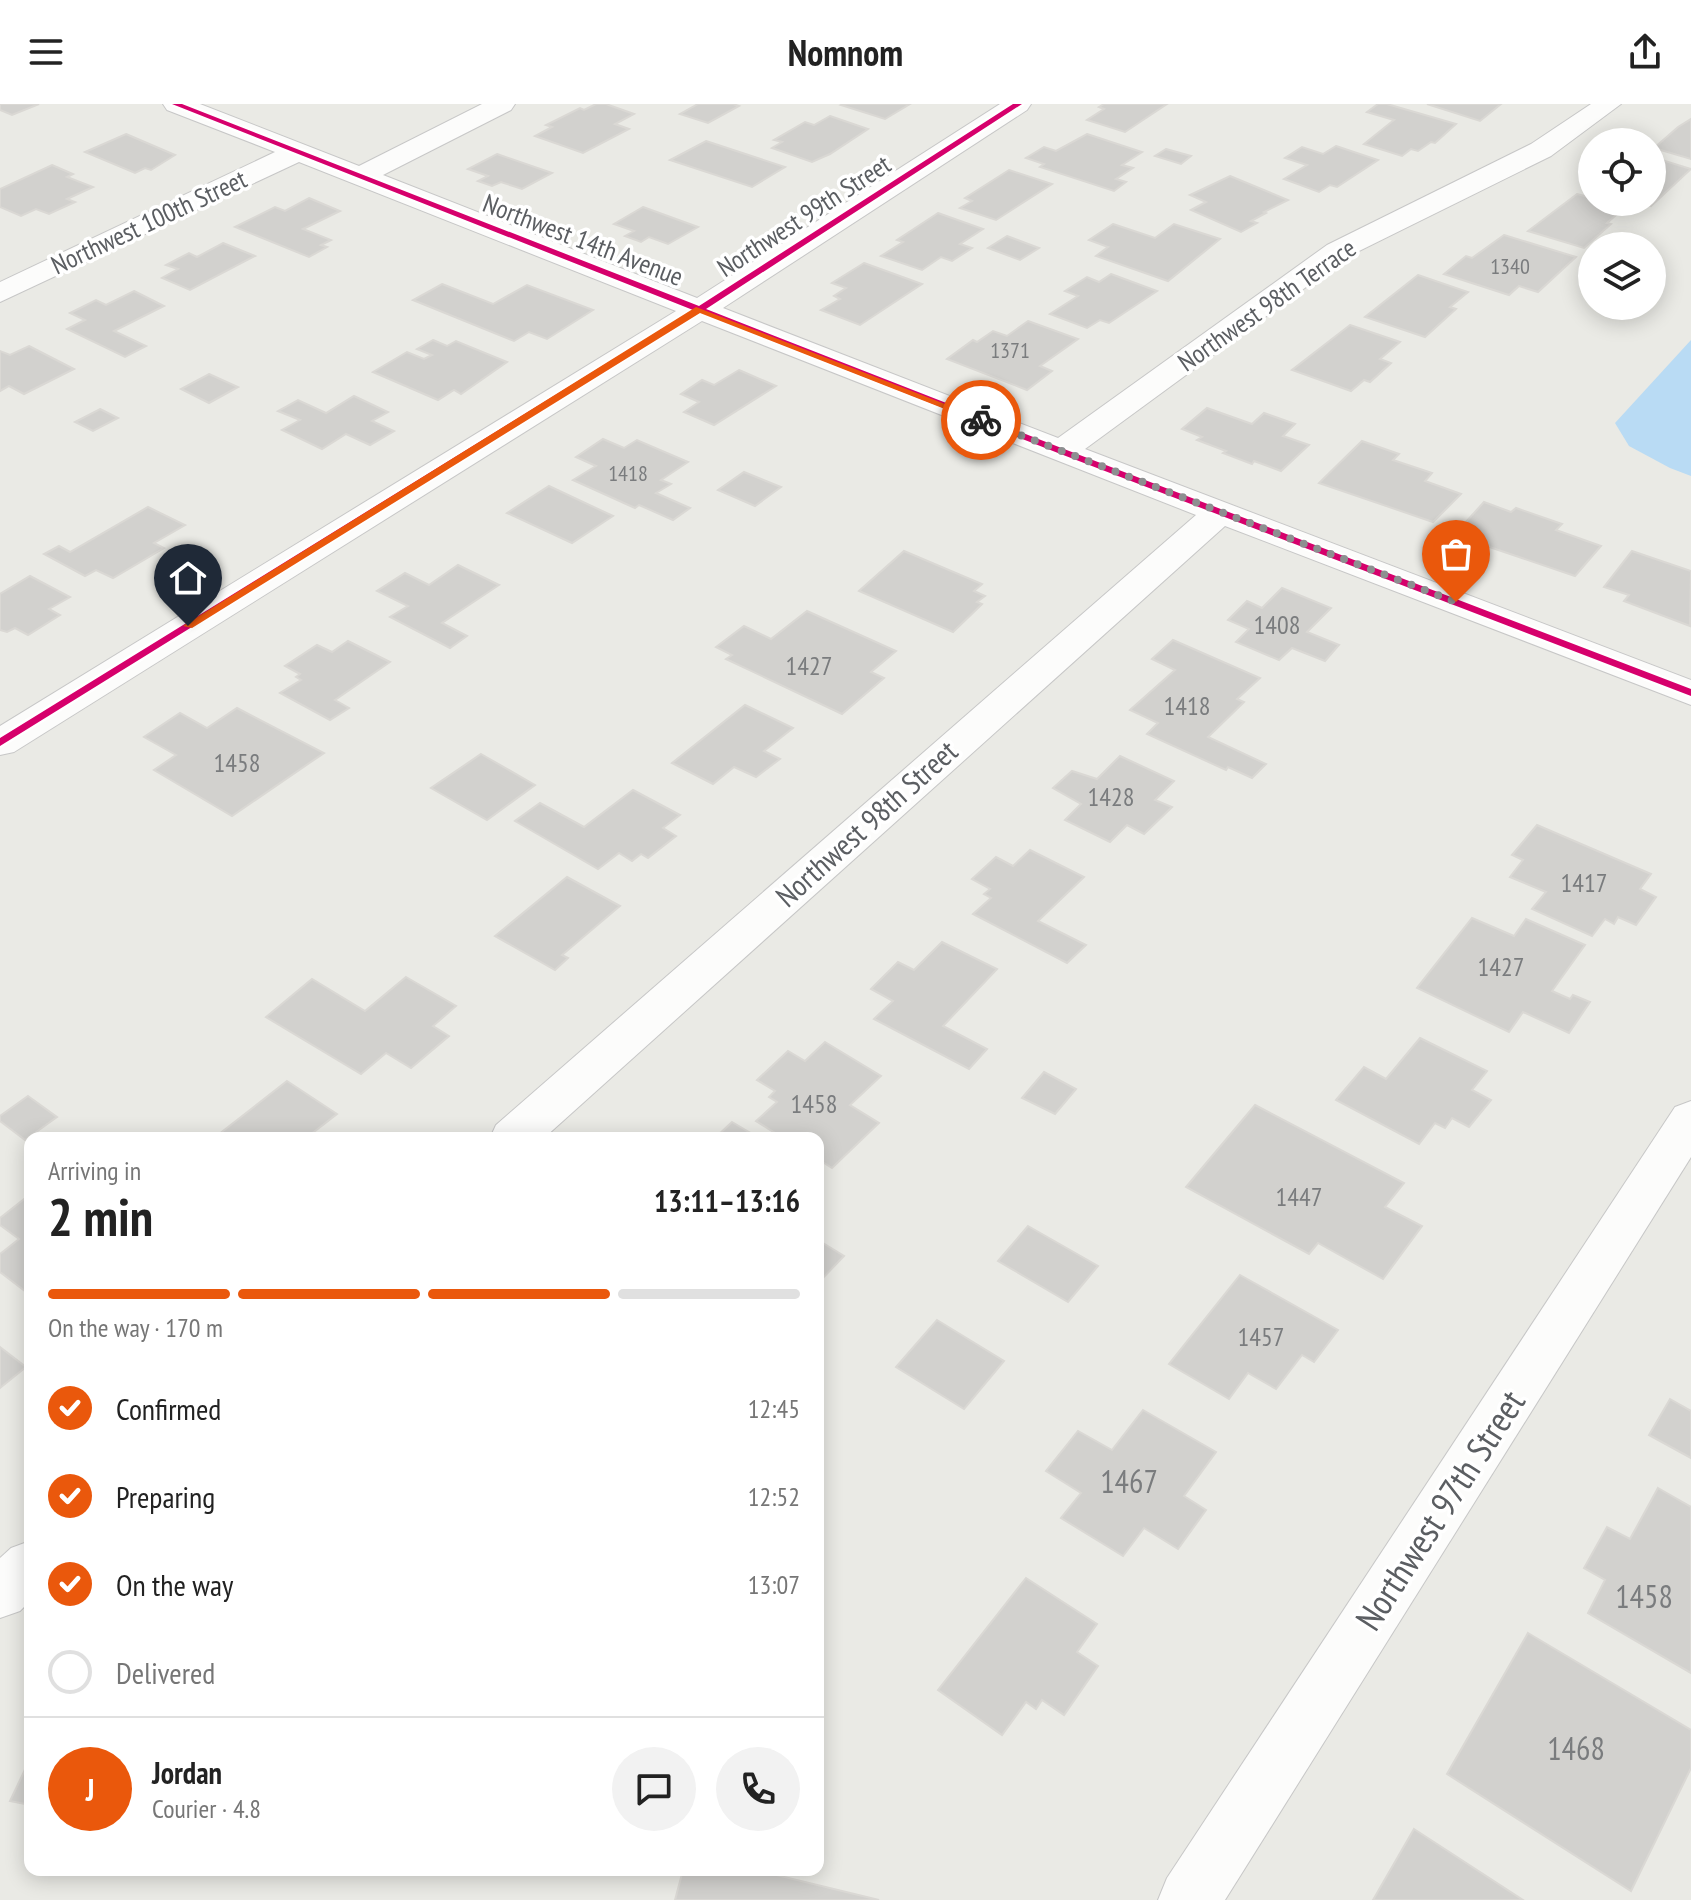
<!DOCTYPE html>
<meta charset="utf-8">
<style>
body{margin:0;font-family:"PT Sans Narrow",sans-serif;background:#f2f2f2;color:#222;height:100vh;display:flex;flex-direction:column;font-size:30px;white-space:nowrap}
*{box-sizing:border-box;margin:0}
p{font-size:26px;color:#767676}
.icon{flex:none;width:44px;height:44px;fill:none;stroke:currentColor;stroke-width:2;stroke-linecap:round;stroke-linejoin:round}
.map{position:relative;flex:1;overflow:hidden}
.details{position:absolute;left:24px;top:1028px;width:800px;height:744px;display:flex;flex-direction:column;background:#fff;border-radius:16px;box-shadow:0 4px 20px #0003}
.details>*{flex:none}
.tools{position:absolute;left:1578px;top:24px;display:grid;gap:16px}
.tools a{display:grid;place-items:center;width:88px;height:88px;border-radius:50%;background:#fff;box-shadow:0 4px 20px #0003;font-size:40px}
.pin{position:absolute;display:grid;place-items:center;width:68px;height:68px;color:#fff;margin:-82px -34px;border-radius:50% 50% 50% 0;rotate:-45deg;box-shadow:0 0 8px #0007}
.pin .icon{rotate:45deg}
.courier{position:absolute;display:grid;place-items:center;width:80px;height:80px;margin:-40px;border:6px solid #ea580c;border-radius:50%;background:#fff;color:#222;box-shadow:0 2px 10px #0007}
.headline em{font-style:normal;font-weight:700}
.headline div{display:flex;flex-direction:column-reverse}
.headline{display:flex;align-items:center;justify-content:space-between;height:136px;padding:0 24px}
h1{font-size:52px;font-weight:700;line-height:60px}
.bar{display:grid;grid-template-columns:repeat(4,1fr);gap:12px 8px;align-content:center;height:96px;padding:0 24px}
.bar i{height:10px;border-radius:6px;background:#e0e0e0}
.bar .active{background:#ea580c}
.bar p{grid-column:span 4}
.line{display:flex;align-items:center;gap:20px;padding:0 24px;border-top:2px solid #e0e0e0}
.line div{flex:1}
.round{display:grid;place-items:center;flex:none;width:84px;height:84px;border-radius:42px;background:#f2f2f2}
ol{padding:0 24px;list-style:none}
li{display:flex;align-items:center;gap:24px;height:88px}
li p{margin-inline-start:auto}
li .icon{padding:8px;border-radius:50%;background:#ea580c;color:#fff;stroke-width:4}
li:last-child{color:#767676}
li i{width:44px;height:44px;border:4px solid #e0e0e0;border-radius:50%}
header{display:flex;justify-content:space-between;align-items:center;height:104px;padding:0 24px;background:#fff;font-size:36px;font-weight:700}
.map>svg:first-child{display:block}
.water{fill:#b9dbf4}
.building{fill:#d2d1ce;stroke:#dad8d4;stroke-width:2}
.lines{fill:none;stroke-linecap:round;stroke-linejoin:round}
.minor-casing{stroke:#c7c7c7;stroke-width:2}
.minor{fill:#fcfcfb;fill-rule:evenodd}
.cycleway-casing{stroke:#fff;stroke-width:5}
.cycleway{fill:#d6006c;fill-rule:evenodd}
.route{fill:#ea580c}
.done{stroke:#8d8f90;stroke-width:8;stroke-dasharray:0 14.4}
.labels{text-anchor:middle;stroke-width:7;stroke-linejoin:round;paint-order:stroke}
.far-number-label{font-size:22px;fill:#7a7c7e}
.far-street-label{font-size:26px;fill:#5b5e62;stroke:#fff}
.number-label{font-size:26px;fill:#7a7c7e}
.street-label{font-size:30px;fill:#5b5e62;stroke:#fff}
.near-number-label{font-size:32px;fill:#7a7c7e}
.near-street-label{font-size:36px;fill:#5b5e62;stroke:#fff}
</style>
<header><svg class="icon" aria-label="menu" viewBox="0 0 24 24"><path d="M4 6h16M4 12h16M4 18h16"/></svg>Nomnom<svg class="icon" aria-label="share" viewBox="0 0 24 24"><path d="M12 15V3M7 8l5-5 5 5M5 13v7h14v-7"/></svg></header>
<div class="map">
<svg width="1691" height="1796" viewBox="0 0 1691 1796">
<rect width="100%" height="100%" fill="#eaeae5"/>
<polygon class="water" points="1691,236 1691,372 1670,364 1629,342 1615,319"/>
<g class="building">
<polygon points="0,0 39,0 12,11 0,6"/>
<polygon points="596,0 606,0 634,10 615,20 629,25 583,49 535,32 552,23 546,21 580,4 584,6"/>
<polygon points="698,0 733,0 739,2 708,19 680,10"/>
<polygon points="843,0 910,0 885,15 841,1"/>
<polygon points="1104,0 1167,0 1125,28 1087,16 1104,5 1099,3"/>
<polygon points="1378,0 1387,0 1456,20 1435,39 1431,38 1418,47 1411,45 1402,52 1364,40 1394,16 1367,8"/>
<polygon points="1427,0 1501,0 1480,17"/>
<polygon points="830,12 868,25 830,50 812,58 772,44 782,38 774,36 805,18 814,21"/>
<polygon points="1691,15 1691,55 1654,44 1678,23"/>
<polygon points="126,30 175,51 151,66 145,64 135,69 85,48"/>
<polygon points="1087,30 1142,48 1122,61 1133,64 1116,75 1126,78 1114,87 1040,63 1044,60 1026,54 1044,43 1056,47"/>
<polygon points="706,37 785,63 752,83 670,56"/>
<polygon points="1336,42 1378,56 1337,83 1330,81 1319,88 1284,75 1307,61 1285,54 1302,43 1323,50"/>
<polygon points="1166,45 1191,52 1181,60 1155,52"/>
<polygon points="497,50 552,69 522,85 501,78 492,82 478,77 488,72 468,65"/>
<polygon points="1652,53 1691,65 1651,102 1639,98 1652,98"/>
<polygon points="52,61 73,70 67,73 93,83 67,95 75,98 49,110 36,105 21,112 0,103 0,85"/>
<polygon points="1009,66 1052,80 996,116 960,104 972,97 965,94"/>
<polygon points="1230,72 1288,96 1264,108 1266,109 1251,117 1257,119 1241,128 1191,106 1206,98 1190,91"/>
<polygon points="1577,90 1592,94 1592,98 1624,104 1607,119 1611,120 1584,144 1528,127"/>
<polygon points="309,94 340,107 303,125 331,136 321,141 327,143 309,153 235,123 275,103 285,107"/>
<polygon points="643,103 698,123 668,140 649,133 641,138 625,132 634,127 614,120"/>
<polygon points="938,109 983,125 960,140 972,144 952,157 941,153 922,166 881,152 903,138 897,136"/>
<polygon points="1113,120 1155,134 1174,120 1220,135 1168,177 1096,152 1108,143 1089,136"/>
<polygon points="1504,131 1576,153 1538,188 1519,182 1509,191 1444,170 1466,152 1472,154"/>
<polygon points="1007,132 1039,144 1020,156 988,144"/>
<polygon points="223,139 255,152 190,186 162,174 178,165 166,161 189,149 197,153"/>
<polygon points="864,159 922,180 860,221 821,206 840,195 834,192 846,184 832,179"/>
<polygon points="1111,170 1157,187 1109,219 1100,216 1087,224 1050,210 1078,192 1065,187 1087,173 1099,178"/>
<polygon points="1418,171 1468,188 1450,203 1456,205 1425,233 1365,213"/>
<polygon points="442,180 493,200 527,181 593,206 547,235 529,228 514,237 413,196"/>
<polygon points="134,187 164,202 114,227 146,242 125,253 67,225 85,216 70,209 96,196 106,201"/>
<polygon points="1028,217 1078,235 1040,262 1052,267 1027,286 947,255 973,236 977,238 993,227 1007,232"/>
<polygon points="1350,221 1400,238 1380,255 1391,259 1370,278 1364,276 1351,287 1292,266"/>
<polygon points="433,236 447,242 456,237 507,258 461,290 454,286 438,296 373,268 407,248 424,255 432,251 417,245"/>
<polygon points="29,242 74,265 24,290 9,282 0,287 0,247 10,251"/>
<polygon points="739,266 776,282 714,321 684,308 699,298 681,290 702,276 714,281"/>
<polygon points="209,270 238,283 209,299 181,285"/>
<polygon points="354,292 388,308 372,317 394,327 370,341 346,330 322,345 282,326 300,316 278,307 298,296 326,309"/>
<polygon points="1207,304 1252,320 1264,309 1295,320 1283,332 1309,341 1281,367 1254,357 1252,360 1223,349 1226,347 1197,336 1202,333 1182,325"/>
<polygon points="100,305 118,314 93,327 75,318"/>
<polygon points="603,335 624,344 637,336 688,358 661,376 671,380 656,389 690,404 673,416 639,401 635,404 573,376 596,362 576,353"/>
<polygon points="1362,337 1399,350 1393,356 1432,369 1425,377 1461,390 1433,418 1319,379"/>
<polygon points="744,368 781,383 755,402 718,386"/>
<polygon points="549,382 613,412 572,439 507,409"/>
<polygon points="1484,398 1511,408 1516,404 1562,420 1556,426 1601,442 1575,472 1454,431"/>
<polygon points="148,403 185,421 154,439 164,444 113,474 96,466 85,472 44,450 59,442 70,448"/>
<polygon points="904,447 982,480 974,487 985,492 977,498 982,500 953,528 859,487"/>
<polygon points="1632,447 1691,467 1690,522 1624,497 1629,491 1604,483"/>
<polygon points="458,461 499,481 442,519 467,532 450,544 390,513 408,502 377,487 405,469 429,481"/>
<polygon points="30,472 70,493 49,505 60,511 28,531 15,524 7,528 0,526 0,490"/>
<polygon points="1282,484 1331,504 1307,528 1339,541 1325,557 1292,544 1279,556 1236,538 1249,525 1228,516 1247,497 1262,504"/>
<polygon points="807,507 896,547 871,568 884,574 842,610 726,555 732,551 716,543 744,522 771,535"/>
<polygon points="1173,536 1260,574 1237,595 1244,598 1208,633 1266,660 1252,674 1228,663 1226,666 1147,630 1158,619 1130,606 1175,566 1152,555"/>
<polygon points="348,537 390,558 335,596 349,604 330,616 280,589 301,576 296,573 300,570 285,562 317,541 332,548"/>
<polygon points="745,601 793,624 764,647 780,655 756,673 734,663 713,680 672,659"/>
<polygon points="237,604 324,649 232,712 154,666 176,651 144,633 180,609 207,624"/>
<polygon points="481,650 535,681 487,716 431,684"/>
<polygon points="1120,652 1174,677 1155,696 1172,703 1144,730 1127,721 1110,738 1065,716 1081,700 1053,684 1072,667 1097,675"/>
<polygon points="633,686 680,711 663,724 676,732 648,754 641,750 632,757 619,749 598,765 515,717 540,699 584,723"/>
<polygon points="1537,721 1651,770 1640,785 1656,793 1636,821 1618,813 1614,820 1605,815 1592,832 1532,805 1546,788 1510,773 1523,756 1512,751"/>
<polygon points="1030,746 1084,773 1038,817 1086,841 1067,859 973,810 991,794 984,790 990,785 972,775 996,753 1013,762"/>
<polygon points="567,773 620,802 562,851 568,854 555,866 495,832"/>
<polygon points="1472,814 1514,832 1526,815 1585,841 1552,887 1570,895 1573,891 1590,898 1569,929 1523,908 1509,928 1417,884"/>
<polygon points="942,838 997,865 943,922 987,945 969,965 874,915 893,897 871,885 898,858 914,866"/>
<polygon points="406,873 456,902 433,922 449,932 411,964 386,949 361,970 266,913 312,875 365,907"/>
<polygon points="1420,934 1487,967 1472,986 1491,996 1469,1023 1452,1014 1445,1024 1435,1019 1419,1040 1336,996 1364,963 1386,975"/>
<polygon points="825,938 881,972 850,1001 879,1019 832,1064 818,1055 818,1034 783,1034 756,1017 777,998 769,993 775,987 757,976 788,947 805,957"/>
<polygon points="1044,968 1076,985 1055,1010 1022,994"/>
<polygon points="287,977 337,1010 306,1034 214,1034"/>
<polygon points="28,992 57,1013 25,1036 0,1017 0,1012"/>
<polygon points="1255,1001 1404,1079 1385,1103 1422,1122 1383,1175 1318,1139 1309,1150 1186,1083"/>
<polygon points="732,1018 759,1034 715,1034"/>
<polygon points="28,1092 30,1093 30,1191 0,1168 0,1150 19,1135 0,1121 0,1114"/>
<polygon points="1028,1122 1098,1162 1068,1198 998,1157"/>
<polygon points="818,1136 844,1152 818,1179"/>
<polygon points="1240,1171 1338,1226 1314,1258 1302,1251 1276,1285 1248,1269 1229,1295 1169,1260"/>
<polygon points="937,1216 1004,1257 964,1305 896,1263"/>
<polygon points="0,1243 26,1263 0,1284"/>
<polygon points="1670,1295 1691,1307 1691,1354 1649,1331"/>
<polygon points="1143,1306 1216,1348 1184,1392 1206,1406 1178,1445 1144,1424 1123,1452 1061,1414 1081,1389 1046,1367 1078,1327 1112,1346"/>
<polygon points="1658,1384 1691,1403 1691,1569 1588,1509 1605,1476 1584,1464 1607,1423 1630,1435"/>
<polygon points="1026,1474 1097,1520 1077,1548 1098,1562 1064,1611 1042,1596 1036,1605 1026,1598 1002,1631 938,1586"/>
<polygon points="1528,1529 1691,1626 1691,1664 1631,1787 1447,1670"/>
<polygon points="30,1655 30,1701 10,1697"/>
<polygon points="1414,1725 1523,1796 1373,1796"/>
<polygon points="683,1766 756,1766 879,1796 675,1796"/>
</g>
<g class="lines">
<g class="minor-casing">
<g id="minor">
<polygon points="163,0 200,0 359,62 482,0 515,0 511,6 383,71 697,194 1000,0 1031,0 1027,6 723,204 1058,334 1327,141 1531,40 1591,0 1621,0 1551,52 1347,153 1085,345 1691,576 1691,601 1225,422 544,1034 490,1034 496,1021 1196,411 702,217 14,648 0,651 0,622 676,207 299,58 0,198 0,178 275,48 167,6"/>
<polygon points="1691,997 1691,1053 1225,1796 1158,1796 1167,1774 1675,1003"/>
<polygon points="30,1437 30,1497 20,1507 0,1514 0,1454 11,1444"/>
</g>
</g>
<use href="#minor" class="minor"/>
<g class="cycleway-casing">
<polygon id="cycleway" points="172,0 182,0 699,202 1013,0 1022,0 706,205 1064,345 1691,585 1691,592 1058,349 700,208 0,642 0,634 693,206"/>
</g>
<use href="#cycleway" class="cycleway"/>
</g>
<polygon class="route" points="696,203 986,316 978,318 700,209 192,524 183,522"/>
<g class="lines">
<polyline class="done" points="981,316 1456,498"/>
</g>
<g class="labels">
<g class="far-number-label">
<text x="1510" y="170">1340</text>
<text x="1010" y="254">1371</text>
<text x="628" y="377">1418</text>
</g>
<g class="far-street-label">
<text transform="translate(804 112) rotate(-33)" y="9">Northwest 99th Street</text>
<text transform="translate(149 118) rotate(-25)" y="9">Northwest 100th Street</text>
<text transform="translate(583 136) rotate(21)" y="9">Northwest 14th Avenue</text>
<text transform="translate(1267 201) rotate(-35)" y="9">Northwest 98th Terrace</text>
</g>
<g class="number-label">
<text x="1277" y="530">1408</text>
<text x="809" y="571">1427</text>
<text x="1187" y="611">1418</text>
<text x="237" y="668">1458</text>
<text x="1111" y="702">1428</text>
<text x="1584" y="788">1417</text>
<text x="1501" y="872">1427</text>
<text x="814" y="1009">1458</text>
<text x="1299" y="1102">1447</text>
<text x="1261" y="1242">1457</text>
</g>
<g class="street-label">
<text transform="translate(867 720) rotate(-42)" y="10">Northwest 98th Street</text>
</g>
<g class="near-number-label">
<text x="1129" y="1389">1467</text>
<text x="1644" y="1504">1458</text>
<text x="1576" y="1656">1468</text>
</g>
<g class="near-street-label">
<text transform="translate(1440 1406) rotate(-57)" y="13">Northwest 97th Street</text>
</g>
</g>
</svg>
<div class="tools">
<a><svg class="icon" aria-label="locate" viewBox="0 0 24 24"><circle cx="12" cy="12" r="6"/><path d="M12 2v4M12 18v4M2 12h4M18 12h4"/></svg></a>
<a><svg class="icon" aria-label="layers" viewBox="0 0 24 24"><path d="M12 4l9 5-9 5-9-5zM3 14l9 5 9-5"/></svg></a>
</div>
<div class="pin" style="left:1456px;top:498px;background:#ea580c"><svg class="icon" aria-label="bag" viewBox="0 0 24 24"><path d="M5 8h14l-1 12H6zM9 8a3 3 0 0 1 6 0"/></svg></div>
<div class="pin" style="left:188px;top:522px;background:#1f2937"><svg class="icon" aria-label="home" viewBox="0 0 24 24"><path d="M3 11l9-7 9 7M6 9v11h12V9"/></svg></div>
<div class="courier" style="left:981px;top:316px"><svg class="icon" aria-label="bike" viewBox="0 0 24 24"><circle cx="6" cy="16" r="4"/><circle cx="18" cy="16" r="4"/><path d="M6 16l4-8h5l3 8M10 8l3 8H6M13 5h3"/></svg></div>
<section class="details">
<div class="headline"><div><h1>2 min</h1><p>Arriving in</p></div><em>13:11–13:16</em></div>
<div class="bar"><i class="active"></i><i class="active"></i><i class="active"></i><i></i><p>On the way · 170 m</p></div>
<ol>
<li><svg class="icon" aria-label="check" viewBox="0 0 24 24"><path d="M5 12l5 5 9-10"/></svg>Confirmed<p>12:45</p></li>
<li><svg class="icon" aria-label="check" viewBox="0 0 24 24"><path d="M5 12l5 5 9-10"/></svg>Preparing<p>12:52</p></li>
<li><svg class="icon" aria-label="check" viewBox="0 0 24 24"><path d="M5 12l5 5 9-10"/></svg>On the way<p>13:07</p></li>
<li><i></i>Delivered</li>
</ol>
<div class="line" style="height:144px"><b class="round" style="background:#ea580c;color:#fff">J</b><div><b>Jordan</b><p>Courier · 4.8</p></div><a class="round"><svg class="icon" aria-label="chat" viewBox="0 0 24 24"><path d="M4 5h16v11H9l-5 4z"/></svg></a><a class="round"><svg class="icon" aria-label="phone" viewBox="0 0 24 24"><path d="M5 4h4l2 5-3 2q2 4 5 5l2-3 5 2v4C11 20 4 13 5 4z"/></svg></a></div>
</section>
</div>
